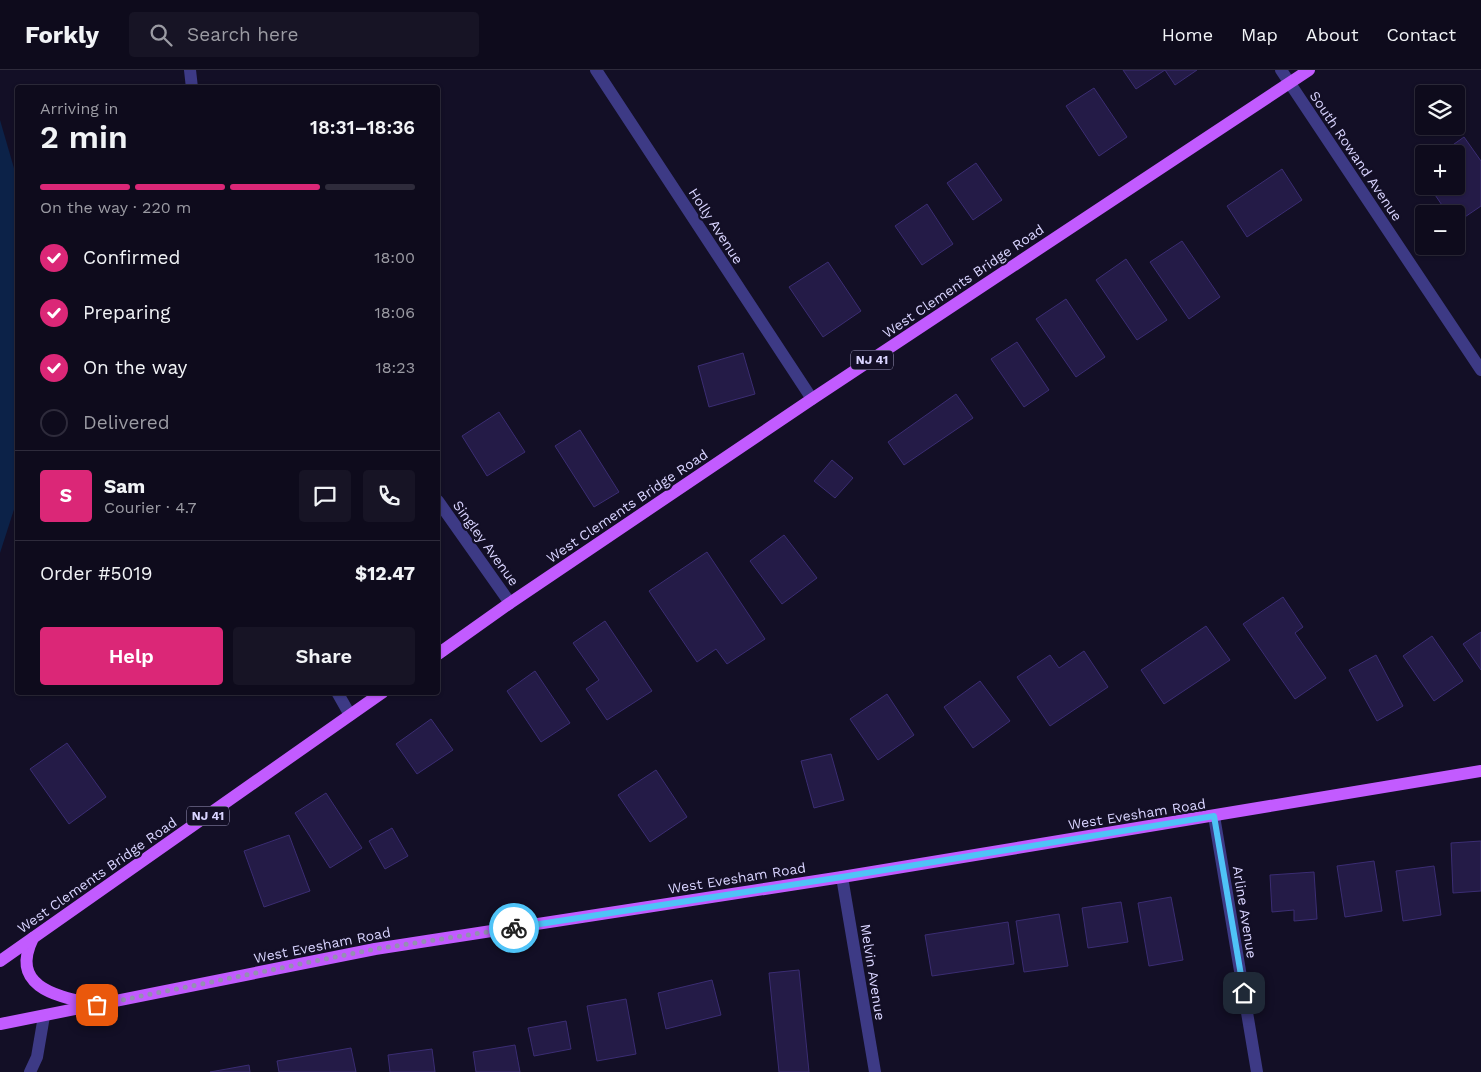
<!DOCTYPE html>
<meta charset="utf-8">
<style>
body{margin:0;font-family:"Work Sans",sans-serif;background:#171425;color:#f1f3f6;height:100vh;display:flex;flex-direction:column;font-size:19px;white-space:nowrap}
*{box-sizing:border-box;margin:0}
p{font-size:16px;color:#9b9ba3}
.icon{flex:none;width:28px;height:28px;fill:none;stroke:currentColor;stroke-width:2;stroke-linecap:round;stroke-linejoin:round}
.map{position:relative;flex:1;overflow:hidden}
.panel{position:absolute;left:15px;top:15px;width:425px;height:610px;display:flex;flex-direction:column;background:#0e0b1c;border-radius:5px;box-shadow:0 1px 4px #0004,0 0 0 1px #2e2b3b}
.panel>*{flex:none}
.tools{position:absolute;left:1415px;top:15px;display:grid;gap:10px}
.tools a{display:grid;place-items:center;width:50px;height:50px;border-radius:5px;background:#0e0b1c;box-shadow:0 1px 4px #0004,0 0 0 1px #2e2b3b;font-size:25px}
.pin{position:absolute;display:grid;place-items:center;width:42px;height:42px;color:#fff;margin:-21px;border-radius:10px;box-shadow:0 2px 8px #0006}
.courier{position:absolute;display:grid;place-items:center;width:50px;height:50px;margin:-25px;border:4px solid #4fc3f7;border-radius:50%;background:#fff;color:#222;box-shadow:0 1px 6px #0007}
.summary em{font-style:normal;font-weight:600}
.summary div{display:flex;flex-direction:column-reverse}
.summary{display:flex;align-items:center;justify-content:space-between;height:85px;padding:0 25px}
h1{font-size:32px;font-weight:600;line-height:38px}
.bar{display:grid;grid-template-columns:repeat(4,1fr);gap:8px 5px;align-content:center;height:60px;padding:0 25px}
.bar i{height:6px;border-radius:4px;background:#2e2b3b}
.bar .on{background:#db2777}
.bar p{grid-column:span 4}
.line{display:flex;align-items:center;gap:12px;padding:0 25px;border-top:1px solid #2e2b3b}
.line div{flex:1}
.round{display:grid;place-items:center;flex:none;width:52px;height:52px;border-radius:5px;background:#171425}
ol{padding:0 25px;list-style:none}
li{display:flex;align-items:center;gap:15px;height:55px}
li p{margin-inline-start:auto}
li .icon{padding:5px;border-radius:50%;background:#db2777;color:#fff;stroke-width:4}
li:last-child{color:#9b9ba3}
li i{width:28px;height:28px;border:2px solid #2e2b3b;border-radius:50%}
.button{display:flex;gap:10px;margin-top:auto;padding:10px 25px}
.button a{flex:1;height:58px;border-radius:5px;background:#db2777;color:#fff;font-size:20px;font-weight:600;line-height:58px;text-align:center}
.button a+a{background:#171425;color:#f1f3f6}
header{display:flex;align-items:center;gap:30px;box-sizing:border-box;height:70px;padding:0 25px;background:#0e0b1c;border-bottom:1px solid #2e2b3b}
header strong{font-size:24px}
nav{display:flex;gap:28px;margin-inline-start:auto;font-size:18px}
.search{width:350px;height:45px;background:#171425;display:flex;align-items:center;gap:12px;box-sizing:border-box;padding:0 18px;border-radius:5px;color:#9b9ba3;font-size:19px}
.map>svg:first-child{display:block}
.water{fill:#0c2248}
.building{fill:#241b47;stroke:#3b2d73}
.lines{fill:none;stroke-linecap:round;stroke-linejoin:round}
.lane{stroke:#3d3a85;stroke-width:12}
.street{stroke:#3d3a85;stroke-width:12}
.primary{stroke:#c25bff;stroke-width:12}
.done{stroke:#948fb3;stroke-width:5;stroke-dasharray:0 9}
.route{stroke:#4fc3f7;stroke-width:6}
.labels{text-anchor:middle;stroke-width:4.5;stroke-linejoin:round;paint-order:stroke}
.shield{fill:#130f26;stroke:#9e99be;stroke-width:1}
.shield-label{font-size:12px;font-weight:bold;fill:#d9d4ff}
.street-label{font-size:14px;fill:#d9d4ff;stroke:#130f26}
</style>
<header>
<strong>Forkly</strong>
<div class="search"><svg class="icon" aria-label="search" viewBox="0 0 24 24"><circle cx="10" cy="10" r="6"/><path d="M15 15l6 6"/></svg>Search here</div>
<nav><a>Home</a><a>Map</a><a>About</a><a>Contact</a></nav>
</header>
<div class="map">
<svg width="1481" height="1002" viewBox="0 0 1481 1002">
<rect width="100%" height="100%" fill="#130f26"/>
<polygon class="water" points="0,50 18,112 18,427 0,483"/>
<g class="building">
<polygon points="1123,0 1197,0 1175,15 1165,0 1136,19"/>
<polygon points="1094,18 1127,67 1099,86 1066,36"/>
<polygon points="1464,67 1481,91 1481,136 1456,153 1456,144 1448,144 1429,116 1456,116 1456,84 1440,84"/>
<polygon points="976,93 1002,130 973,150 947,113"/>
<polygon points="1424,95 1424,108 1418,99"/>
<polygon points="1282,99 1302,130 1247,167 1227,136"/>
<polygon points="927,134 953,174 922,195 895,156"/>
<polygon points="1182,171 1220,227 1189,249 1150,192"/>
<polygon points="1126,189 1167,250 1137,270 1096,210"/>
<polygon points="828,192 861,241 823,267 789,217"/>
<polygon points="1066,229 1105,287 1076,307 1036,249"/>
<polygon points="1017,272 1049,320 1024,337 991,289"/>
<polygon points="743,283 755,324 709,337 698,296"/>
<polygon points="956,324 973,348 904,395 888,372"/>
<polygon points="499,342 525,382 487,406 462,366"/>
<polygon points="580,360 619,422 594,437 555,376"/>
<polygon points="832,390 853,408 835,428 814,411"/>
<polygon points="784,465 817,508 782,534 750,491"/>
<polygon points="707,482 765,569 727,594 716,579 697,592 649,521"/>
<polygon points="1283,527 1303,557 1295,563 1326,608 1295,629 1243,554"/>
<polygon points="605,551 652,621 607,650 586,619 599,610 573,573"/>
<polygon points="1206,556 1230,590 1164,634 1141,600"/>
<polygon points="1481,562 1481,600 1463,574"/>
<polygon points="1432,566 1463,611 1434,631 1403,586"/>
<polygon points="1084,581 1108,617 1050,656 1017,607 1050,585 1059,598"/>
<polygon points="1376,585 1403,636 1377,651 1349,600"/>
<polygon points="535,601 570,653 541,672 507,621"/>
<polygon points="980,611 1010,651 973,678 944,637"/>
<polygon points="887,624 914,665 878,690 850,649"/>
<polygon points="431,649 453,680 417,704 396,674"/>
<polygon points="67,673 106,727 69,754 30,699"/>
<polygon points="831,684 844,730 814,738 801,691"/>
<polygon points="656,700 687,747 650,772 618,725"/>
<polygon points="326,723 362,778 330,798 295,743"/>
<polygon points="392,758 408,786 385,799 369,771"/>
<polygon points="289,765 310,821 264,837 244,781"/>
<polygon points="1481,771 1481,821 1453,823 1451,773"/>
<polygon points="1374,791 1382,841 1345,847 1337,796"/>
<polygon points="1434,796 1441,845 1403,851 1396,801"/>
<polygon points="1314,802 1317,849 1294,851 1294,840 1272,842 1270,805"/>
<polygon points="1171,827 1183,890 1149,896 1138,833"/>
<polygon points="1121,832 1128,872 1088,878 1082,838"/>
<polygon points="1059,844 1068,896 1024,902 1016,851"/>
<polygon points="1008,852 1014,894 932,906 925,865"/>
<polygon points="799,900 809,1002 779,1002 769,903"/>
<polygon points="712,910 721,945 666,959 658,923"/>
<polygon points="626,929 636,984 597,991 587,936"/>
<polygon points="566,951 571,979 534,986 528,958"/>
<polygon points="515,975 520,1002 476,1002 473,982"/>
<polygon points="351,978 356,1002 279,1002 277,991"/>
<polygon points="432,979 435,1002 390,1002 388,985"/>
<polygon points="249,995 250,1002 210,1002"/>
</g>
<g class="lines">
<polyline class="lane" points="30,1002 37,987 44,946"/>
<g class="street">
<polyline points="190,0 192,18"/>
<polyline points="596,0 812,329"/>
<polyline points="1281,0 1481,300"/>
<polyline points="438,431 510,533"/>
<polyline points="337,622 350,645"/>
<polyline points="1214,746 1257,1002"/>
<polyline points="842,807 875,1002"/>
</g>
<g class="primary">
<polyline points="438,584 510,533 812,329 1309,0"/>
<path d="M33,868C9,917 57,926 92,934"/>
<polyline points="0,891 383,622"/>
<polyline points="0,954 375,879 842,807 1481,701"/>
</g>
</g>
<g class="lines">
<polyline class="done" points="97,935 375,879 514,858"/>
<polyline class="route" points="514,858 842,807 1214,746 1244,923"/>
</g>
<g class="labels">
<g class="shield">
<rect x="851" y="280.5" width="42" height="19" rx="4"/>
<rect x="187" y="736.5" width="42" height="19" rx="4"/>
</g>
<g class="shield-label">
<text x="872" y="294">NJ 41</text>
<text x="208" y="750">NJ 41</text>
</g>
<g class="street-label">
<text transform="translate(1356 86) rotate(56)" y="5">South Rowand Avenue</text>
<text transform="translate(716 156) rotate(57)" y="5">Holly Avenue</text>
<text transform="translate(963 211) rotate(-34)" y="5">West Clements Bridge Road</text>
<text transform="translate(627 436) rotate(-34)" y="5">West Clements Bridge Road</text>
<text transform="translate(486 473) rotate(54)" y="5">Singley Avenue</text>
<text transform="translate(1137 744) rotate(-9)" y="5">West Evesham Road</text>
<text transform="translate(97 805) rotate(-35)" y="5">West Clements Bridge Road</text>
<text transform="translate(737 808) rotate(-9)" y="5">West Evesham Road</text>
<text transform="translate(1245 842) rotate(81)" y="5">Arline Avenue</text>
<text transform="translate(322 875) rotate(-11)" y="5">West Evesham Road</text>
<text transform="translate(873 902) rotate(81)" y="5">Melvin Avenue</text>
</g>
</g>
</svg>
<div class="tools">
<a><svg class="icon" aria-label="layers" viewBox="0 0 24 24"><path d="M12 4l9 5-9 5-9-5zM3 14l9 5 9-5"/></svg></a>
<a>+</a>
<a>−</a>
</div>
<div class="pin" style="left:97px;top:935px;background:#ea580c"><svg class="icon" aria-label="bag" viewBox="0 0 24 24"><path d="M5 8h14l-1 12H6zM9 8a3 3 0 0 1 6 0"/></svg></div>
<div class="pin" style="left:1244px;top:923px;background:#1f2937"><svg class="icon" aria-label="home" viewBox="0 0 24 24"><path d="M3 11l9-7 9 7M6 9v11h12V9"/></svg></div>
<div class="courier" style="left:514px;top:858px"><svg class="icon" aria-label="bike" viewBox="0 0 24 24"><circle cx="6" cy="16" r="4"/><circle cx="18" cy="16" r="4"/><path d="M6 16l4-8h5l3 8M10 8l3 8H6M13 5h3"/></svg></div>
<section class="panel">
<div class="summary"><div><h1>2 min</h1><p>Arriving in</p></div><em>18:31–18:36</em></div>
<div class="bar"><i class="on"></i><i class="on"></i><i class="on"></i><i></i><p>On the way · 220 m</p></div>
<ol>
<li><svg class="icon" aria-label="check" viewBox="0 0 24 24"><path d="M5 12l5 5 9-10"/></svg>Confirmed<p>18:00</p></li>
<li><svg class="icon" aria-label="check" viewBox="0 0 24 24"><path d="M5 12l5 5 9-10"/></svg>Preparing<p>18:06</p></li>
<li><svg class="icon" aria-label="check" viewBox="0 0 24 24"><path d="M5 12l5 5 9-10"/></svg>On the way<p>18:23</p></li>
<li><i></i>Delivered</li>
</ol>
<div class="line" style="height:90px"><b class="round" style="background:#db2777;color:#fff">S</b><div><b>Sam</b><p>Courier · 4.7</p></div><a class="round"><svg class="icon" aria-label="chat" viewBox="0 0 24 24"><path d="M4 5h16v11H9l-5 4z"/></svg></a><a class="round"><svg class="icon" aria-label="phone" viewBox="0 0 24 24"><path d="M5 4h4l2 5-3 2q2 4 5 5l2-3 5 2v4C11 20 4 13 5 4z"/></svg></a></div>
<div class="line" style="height:65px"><div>Order #5019</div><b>$12.47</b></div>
<div class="button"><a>Help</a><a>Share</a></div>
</section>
</div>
